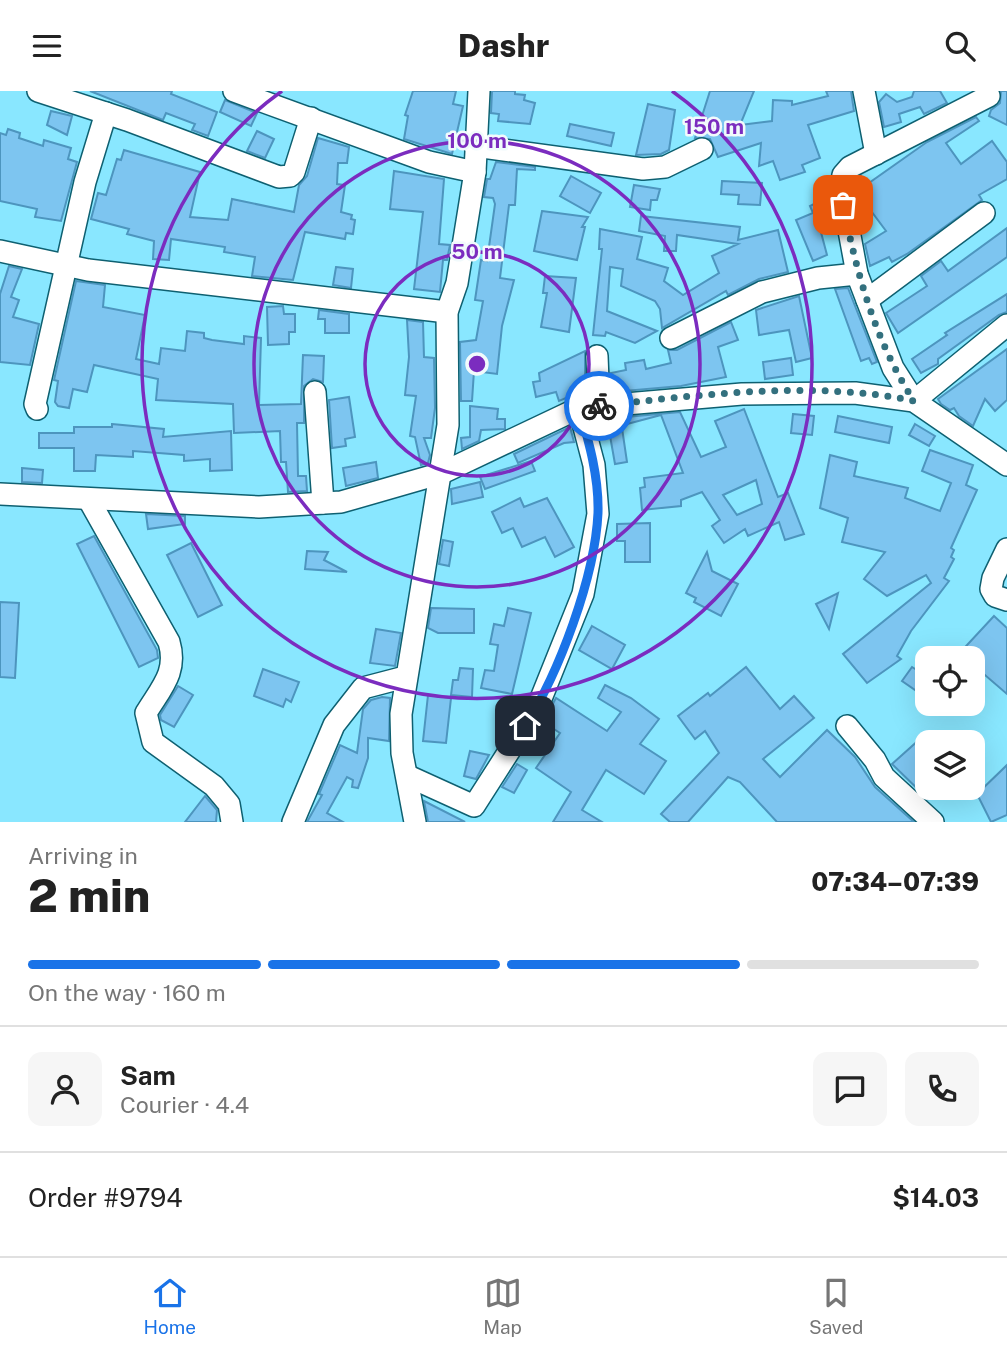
<!DOCTYPE html>
<meta charset="utf-8">
<style>
body{margin:0;font-family:"Public Sans",sans-serif;background:#f6f6f6;color:#222;height:100vh;display:flex;flex-direction:column;font-size:26px;white-space:nowrap}
*{box-sizing:border-box;margin:0}
p{font-size:23px;color:#767676}
.icon{flex:none;width:38px;height:38px;fill:none;stroke:currentColor;stroke-width:2;stroke-linecap:round;stroke-linejoin:round}
.map{position:relative;height:731px;overflow:hidden}
.sheet{display:flex;flex-direction:column;background:#fff;flex:1}
.sheet>*{flex:none}
.controls{position:absolute;left:915px;top:555px;display:grid;gap:14px}
.controls a{display:grid;place-items:center;width:70px;height:70px;border-radius:14px;background:#fff;box-shadow:0 7px 28px #0002;font-size:35px}
.pin{position:absolute;display:grid;place-items:center;width:60px;height:60px;color:#fff;margin:-30px;border-radius:14px;box-shadow:0 4px 10px #0006}
.courier{position:absolute;display:grid;place-items:center;width:70px;height:70px;margin:-35px;border:5px solid #1a73e8;border-radius:50%;background:#fff;color:#222;box-shadow:0 2px 9px #0007}
.head em{font-style:normal;font-weight:800}
.head div{display:flex;flex-direction:column-reverse}
.head{display:flex;align-items:center;justify-content:space-between;height:119px;padding:0 28px}
h1{font-size:46px;font-weight:800;line-height:52px}
.bar{display:grid;grid-template-columns:repeat(4,1fr);gap:10px 7px;align-content:center;height:84px;padding:0 28px}
.bar i{height:9px;border-radius:5px;background:#e0e0e0}
.bar .on{background:#1a73e8}
.bar p{grid-column:span 4}
.line{display:flex;align-items:center;gap:18px;padding:0 28px;border-top:2px solid #e0e0e0}
.line div{flex:1}
.round{display:grid;place-items:center;flex:none;width:74px;height:74px;border-radius:14px;background:#f6f6f6}
header{display:flex;justify-content:space-between;align-items:center;height:91px;padding:0 28px;background:#fff;font-size:32px;font-weight:800}
.tab-bar{display:flex;justify-content:space-around;align-items:center;height:98px;border-top:2px solid #e0e0e0;background:#fff;font-size:19px;color:#767676}
.tab-bar a{display:grid;justify-items:center;gap:4px}
.tab-bar .on{color:#1a73e8}
.map>svg:first-child{display:block}
.building{fill:#7dc5f0;stroke:#4d95be;stroke-width:2;fill-rule:evenodd}
.lines{fill:none;stroke-linecap:round;stroke-linejoin:round}
.minor-casing{stroke:#0e6071;stroke-width:24}
.minor{stroke:#fff;stroke-width:21}
.done{stroke:#33707e;stroke-width:7;stroke-dasharray:0 12.6}
.route{stroke:#1a73e8;stroke-width:9}
.ring{fill:none;stroke:#7b2cbf;stroke-width:3.5}
.centre{fill:#7b2cbf;stroke:#f1fafc;stroke-width:3.5}
.ring-label{font-size:21px;text-anchor:middle;font-weight:bold;fill:#7b2cbf;stroke:#f1fafc;stroke-width:5;stroke-linejoin:round;paint-order:stroke}
</style>
<header><svg class="icon" aria-label="menu" viewBox="0 0 24 24"><path d="M4 6h16M4 12h16M4 18h16"/></svg>Dashr<svg class="icon" aria-label="search" viewBox="0 0 24 24"><circle cx="10" cy="10" r="6"/><path d="M15 15l6 6"/></svg></header>
<div class="map">
<svg width="1007" height="731" viewBox="0 0 1007 731">
<rect width="100%" height="100%" fill="#89e7ff"/>
<g class="building">
<polygon points="90,0 172,0 171,3 217,21 208,45 192,39 195,33 166,22 163,29"/>
<polygon points="413,0 456,0 453,13 463,15 452,63 404,48 408,25 405,24"/>
<polygon points="492,0 515,0 515,3 525,4 524,9 535,12 530,33 498,30 499,23 491,22"/>
<polygon points="710,0 754,0 740,34 772,30 773,9 792,10 792,14 828,5 826,0 851,0 854,20 808,34 820,67 802,74 805,81 780,89 773,70 759,75 761,52 718,66 710,48 695,47"/>
<polygon points="914,0 940,0 947,12 924,23 920,16 899,23 901,31 884,36 879,11 886,3 897,11 912,6"/>
<polygon points="1001,0 1007,0 1007,34 989,25 991,19 1000,12"/>
<polygon points="225,9 257,22 251,35 220,21"/>
<polygon points="648,13 675,19 669,59 661,63 636,64"/>
<polygon points="51,20 72,25 67,44 47,34"/>
<polygon points="976,26 979,30 946,52 961,73 992,50 1007,71 1007,88 979,104 982,109 907,163 892,171 889,166 870,175 865,153 886,140 854,97 855,90 861,85 866,94 927,51"/>
<polygon points="570,33 614,42 611,55 567,45"/>
<polygon points="8,38 20,42 19,47 43,55 44,49 71,57 68,68 77,71 61,130 35,126 37,118 0,110 0,42 6,44"/>
<polygon points="257,40 274,48 265,67 247,60"/>
<polygon points="318,47 349,56 347,72 338,72 337,93 345,94 341,121 352,124 351,128 355,129 353,143 346,142 345,148 305,141 293,189 252,185 255,166 224,161 225,156 171,148 169,169 153,168 154,150 127,143 129,138 91,128 98,102 106,104 117,68 121,69 124,59 200,81 190,126 228,129 232,108 294,121 299,94 307,85"/>
<polygon points="496,71 535,76 535,79 517,78 515,114 509,114 500,187 514,189 502,235 497,283 474,280 472,310 461,310 460,251 476,249 483,210 475,209 481,169 487,170 495,113 493,107 484,106 487,88 490,88"/>
<polygon points="394,80 444,88 439,153 450,154 447,169 443,169 440,201 414,198 423,121 390,118"/>
<polygon points="571,85 601,102 590,122 560,105"/>
<polygon points="722,90 762,92 760,114 738,113 739,104 721,103"/>
<polygon points="634,94 660,98 657,109 651,109 650,119 630,116"/>
<polygon points="820,110 827,125 818,130 827,164 813,170 796,129 813,122 810,115"/>
<polygon points="542,120 588,126 582,136 585,136 577,169 534,160"/>
<polygon points="641,125 740,136 738,149 778,139 788,181 759,188 728,204 726,200 662,237 660,218 655,210 621,195 623,178 610,176 607,220 657,240 635,252 606,241 605,245 593,244 602,158 599,158 600,138 642,146 637,168 668,177 664,190 683,204 719,182 712,165 738,153 677,144 676,160 664,160 665,145 639,140"/>
<polygon points="1007,137 1007,166 898,242 886,222 927,195 921,185 941,170 948,180"/>
<polygon points="9,175 22,178 11,206 19,209 13,226 39,233 30,274 0,271 0,203"/>
<polygon points="336,176 353,178 351,197 333,194"/>
<polygon points="545,185 576,187 569,241 541,236 547,202 543,202"/>
<polygon points="76,190 105,194 103,216 145,224 136,268 159,273 161,257 185,260 187,240 204,242 204,247 212,249 244,253 244,245 261,247 259,314 301,313 303,264 324,265 323,291 313,288 304,295 304,332 297,332 298,385 306,385 307,400 288,401 286,371 281,371 280,340 234,342 233,313 156,309 158,288 94,274 87,301 73,298 69,317 58,315 55,311 58,290 54,289"/>
<polygon points="848,197 877,271 872,273 869,267 861,270 835,198"/>
<polygon points="1007,203 1007,221 999,224 938,268 938,273 921,282 912,268 947,244 945,242"/>
<polygon points="799,205 812,267 796,271 789,239 759,244 756,219"/>
<polygon points="283,215 284,223 295,223 295,241 289,241 289,253 268,254 267,216"/>
<polygon points="319,219 349,223 349,242 325,242 325,228 318,228"/>
<polygon points="407,229 423,231 424,266 434,267 435,317 431,347 424,347 430,364 428,372 421,374 415,346 410,345 416,305 405,304 409,266"/>
<polygon points="731,231 738,249 718,256 726,286 681,295 613,301 611,282 626,279 625,272 644,269 646,278 671,272 668,259 677,259"/>
<polygon points="1007,258 1007,309 995,320 985,308 973,335 959,325 954,317 950,319 941,313 938,308"/>
<polygon points="585,260 585,291 575,292 578,302 559,310 556,301 536,306 533,291 540,290 539,282"/>
<polygon points="791,267 793,284 765,288 763,271"/>
<polygon points="349,306 355,346 345,348 346,355 332,357 329,309"/>
<polygon points="470,315 498,318 497,328 505,328 505,338 481,339 479,350 462,358 461,347 470,346"/>
<path d="M744,318L778,406L788,402L804,443L785,449L779,431L748,445L745,438L724,452L712,435L720,429L702,401L681,409V415L642,419L640,397L645,396L644,387L683,382L661,324L616,336L615,327L680,321L701,366L726,356L715,330ZM756,389L762,413L737,424L723,404Z"/>
<polygon points="793,323 814,325 812,344 791,342"/>
<polygon points="838,325 892,336 889,352 835,341"/>
<polygon points="112,333 164,338 163,346 231,340 232,379 210,380 210,368 184,370 184,364 133,360 133,366 96,364 95,380 74,380 74,357 39,357 39,342 74,342 74,336 112,336"/>
<polygon points="915,333 935,345 929,355 909,344"/>
<polygon points="570,336 574,351 564,352 518,372 514,363"/>
<polygon points="622,337 627,371 615,373 609,339"/>
<polygon points="930,359 973,374 966,394 977,399 951,457 954,459 951,466 954,468 944,487 949,490 911,540 897,565 901,568 867,592 843,563 931,492 926,484 887,505 864,488 885,461 842,451 848,427 820,417 830,364 857,371 854,385 908,397 905,407 940,420 951,392 922,380"/>
<polygon points="531,370 535,380 485,398 480,386"/>
<polygon points="376,371 378,387 346,395 343,377"/>
<polygon points="22,377 43,379 42,392 22,391"/>
<polygon points="480,391 483,406 452,413 451,398"/>
<polygon points="520,407 524,416 547,407 574,456 555,466 545,446 522,456 513,437 502,442 492,421"/>
<polygon points="146,423 185,425 185,433 148,438"/>
<polygon points="650,432 650,471 625,471 625,450 617,450 617,433"/>
<polygon points="94,445 157,559 158,567 139,576 77,453"/>
<polygon points="443,449 453,451 449,475 439,473"/>
<polygon points="191,452 222,514 198,526 167,464"/>
<polygon points="307,460 328,461 324,469 347,481 305,478"/>
<polygon points="707,461 712,480 738,493 721,525 694,511 696,507 686,502"/>
<polygon points="838,502 829,538 816,513"/>
<polygon points="0,511 19,512 15,587 0,586"/>
<polygon points="431,517 474,518 474,542 438,542 428,537"/>
<polygon points="508,517 531,522 512,603 481,597 485,579 494,580 498,554 490,553 494,533 504,535"/>
<polygon points="994,525 1007,537 1007,603 985,584 982,587 973,578 973,567 955,567"/>
<polygon points="592,535 625,554 612,578 579,559"/>
<polygon points="376,538 401,542 395,575 370,572"/>
<polygon points="746,576 780,618 794,605 814,627 763,668 780,686 827,639 855,666 875,696 914,731 777,731 740,691 728,686 688,731 670,731 661,723 719,662 705,640 695,648 678,625 708,602 710,605"/>
<polygon points="912,576 928,586 918,601 902,590"/>
<polygon points="460,577 473,578 472,606 451,604 453,589 458,589"/>
<polygon points="263,578 299,591 291,611 286,608 283,616 254,605"/>
<polygon points="605,594 631,607 659,628 640,653 666,670 644,703 606,679 582,719 602,731 553,731 571,701 536,677 560,642 543,631 556,607 607,640 621,621 598,607"/>
<polygon points="178,595 193,604 174,636 161,629 160,624"/>
<polygon points="428,604 451,607 446,652 423,650"/>
<polygon points="382,606 390,607 389,650 368,647 368,667 358,697 352,696 353,689 347,686 327,722 343,731 307,731 322,704 319,703 340,654 357,662 363,618 371,609"/>
<polygon points="920,648 928,656 928,696 941,696 928,708 892,673"/>
<polygon points="470,660 489,664 476,688 464,685"/>
<polygon points="517,673 527,679 514,702 502,696"/>
<polygon points="1007,674 1007,724 991,731 977,703"/>
<polygon points="205,705 217,719 216,731 185,731"/>
<polygon points="424,710 465,731 428,731"/>
</g>
<g class="lines">
<g class="minor-casing">
<g id="minor">
<polyline points="38,0 127,29 279,86 290,85 294,81 311,27"/>
<polyline points="234,0 429,71 475,81"/>
<polyline points="864,0 876,63"/>
<polyline points="475,55 643,78 665,76 702,58"/>
<polyline points="0,160 88,179 447,221"/>
<polyline points="867,209 984,122"/>
<polyline points="671,247 762,201 818,187 857,183"/>
<polyline points="597,265 599,315"/>
<polyline points="315,301 323,412"/>
<polyline points="914,310 893,277 857,183 841,96 843,84 850,76 989,5 987,0"/>
<polyline points="914,310 1007,234"/>
<polyline points="37,318 35,313 85,91 106,22"/>
<polyline points="0,403 259,416 341,411 442,382 579,317 742,303 855,302 914,310 1007,374"/>
<path d="M89,409L169,551C178,581 161,597 146,622L153,651L214,695L229,713L232,731"/>
<polyline points="1007,458 993,487 991,498 995,505 1007,509"/>
<polyline points="847,635 875,669 884,686 933,731"/>
<polyline points="408,685 474,715 538,615 583,503 598,423 594,374 579,317"/>
<polyline points="293,731 334,634 363,597 405,586"/>
<polyline points="415,731 402,662 401,623 448,334 447,221 457,192 475,81 479,0"/>
</g>
</g>
<use href="#minor" class="minor"/>
</g>
<g class="lines">
<path class="done" d="M599,315C698,304 816,289 914,310C875,250 857,183 843,114"/>
<path class="route" d="M525,635C559,582 595,486 598,422C599,386 589,351 579,317L599,315"/>
</g>
<g class="ring">
<circle cx="477" cy="273" r="112"/>
<circle cx="477" cy="273" r="223"/>
<path d="M672 0A335 335 0 1 1 282 0"/>
</g>
<circle cx="477" cy="273" r="10" class="centre"/>
<g class="ring-label">
<text x="714" y="43">150 m</text>
<text x="477" y="57">100 m</text>
<text x="477" y="168">50 m</text>
</g>
</svg>
<div class="controls">
<a><svg class="icon" aria-label="locate" viewBox="0 0 24 24"><circle cx="12" cy="12" r="6"/><path d="M12 2v4M12 18v4M2 12h4M18 12h4"/></svg></a>
<a><svg class="icon" aria-label="layers" viewBox="0 0 24 24"><path d="M12 4l9 5-9 5-9-5zM3 14l9 5 9-5"/></svg></a>
</div>
<div class="pin" style="left:843px;top:114px;background:#ea580c"><svg class="icon" aria-label="bag" viewBox="0 0 24 24"><path d="M5 8h14l-1 12H6zM9 8a3 3 0 0 1 6 0"/></svg></div>
<div class="pin" style="left:525px;top:635px;background:#1f2937"><svg class="icon" aria-label="home" viewBox="0 0 24 24"><path d="M3 11l9-7 9 7M6 9v11h12V9"/></svg></div>
<div class="courier" style="left:599px;top:315px"><svg class="icon" aria-label="bike" viewBox="0 0 24 24"><circle cx="6" cy="16" r="4"/><circle cx="18" cy="16" r="4"/><path d="M6 16l4-8h5l3 8M10 8l3 8H6M13 5h3"/></svg></div>
</div>
<section class="sheet">
<div class="head"><div><h1>2 min</h1><p>Arriving in</p></div><em>07:34–07:39</em></div>
<div class="bar"><i class="on"></i><i class="on"></i><i class="on"></i><i></i><p>On the way · 160 m</p></div>
<div class="line" style="height:126px"><a class="round"><svg class="icon" aria-label="person" viewBox="0 0 24 24"><circle cx="12" cy="8" r="4"/><path d="M4 21q1-7 8-7t8 7"/></svg></a><div><b>Sam</b><p>Courier · 4.4</p></div><a class="round"><svg class="icon" aria-label="chat" viewBox="0 0 24 24"><path d="M4 5h16v11H9l-5 4z"/></svg></a><a class="round"><svg class="icon" aria-label="phone" viewBox="0 0 24 24"><path d="M5 4h4l2 5-3 2q2 4 5 5l2-3 5 2v4C11 20 4 13 5 4z"/></svg></a></div>
<div class="line" style="height:91px"><div>Order #9794</div><b>$14.03</b></div>
</section>
<nav class="tab-bar">
<a class="on"><svg class="icon" aria-label="home" viewBox="0 0 24 24"><path d="M3 11l9-7 9 7M6 9v11h12V9"/></svg>Home</a>
<a><svg class="icon" aria-label="map" viewBox="0 0 24 24"><path d="M3 6l6-2 6 2 6-2v14l-6 2-6-2-6 2zM9 4v14M15 6v14"/></svg>Map</a>
<a><svg class="icon" aria-label="saved" viewBox="0 0 24 24"><path d="M7 4h10v16l-5-4-5 4z"/></svg>Saved</a>
</nav>
